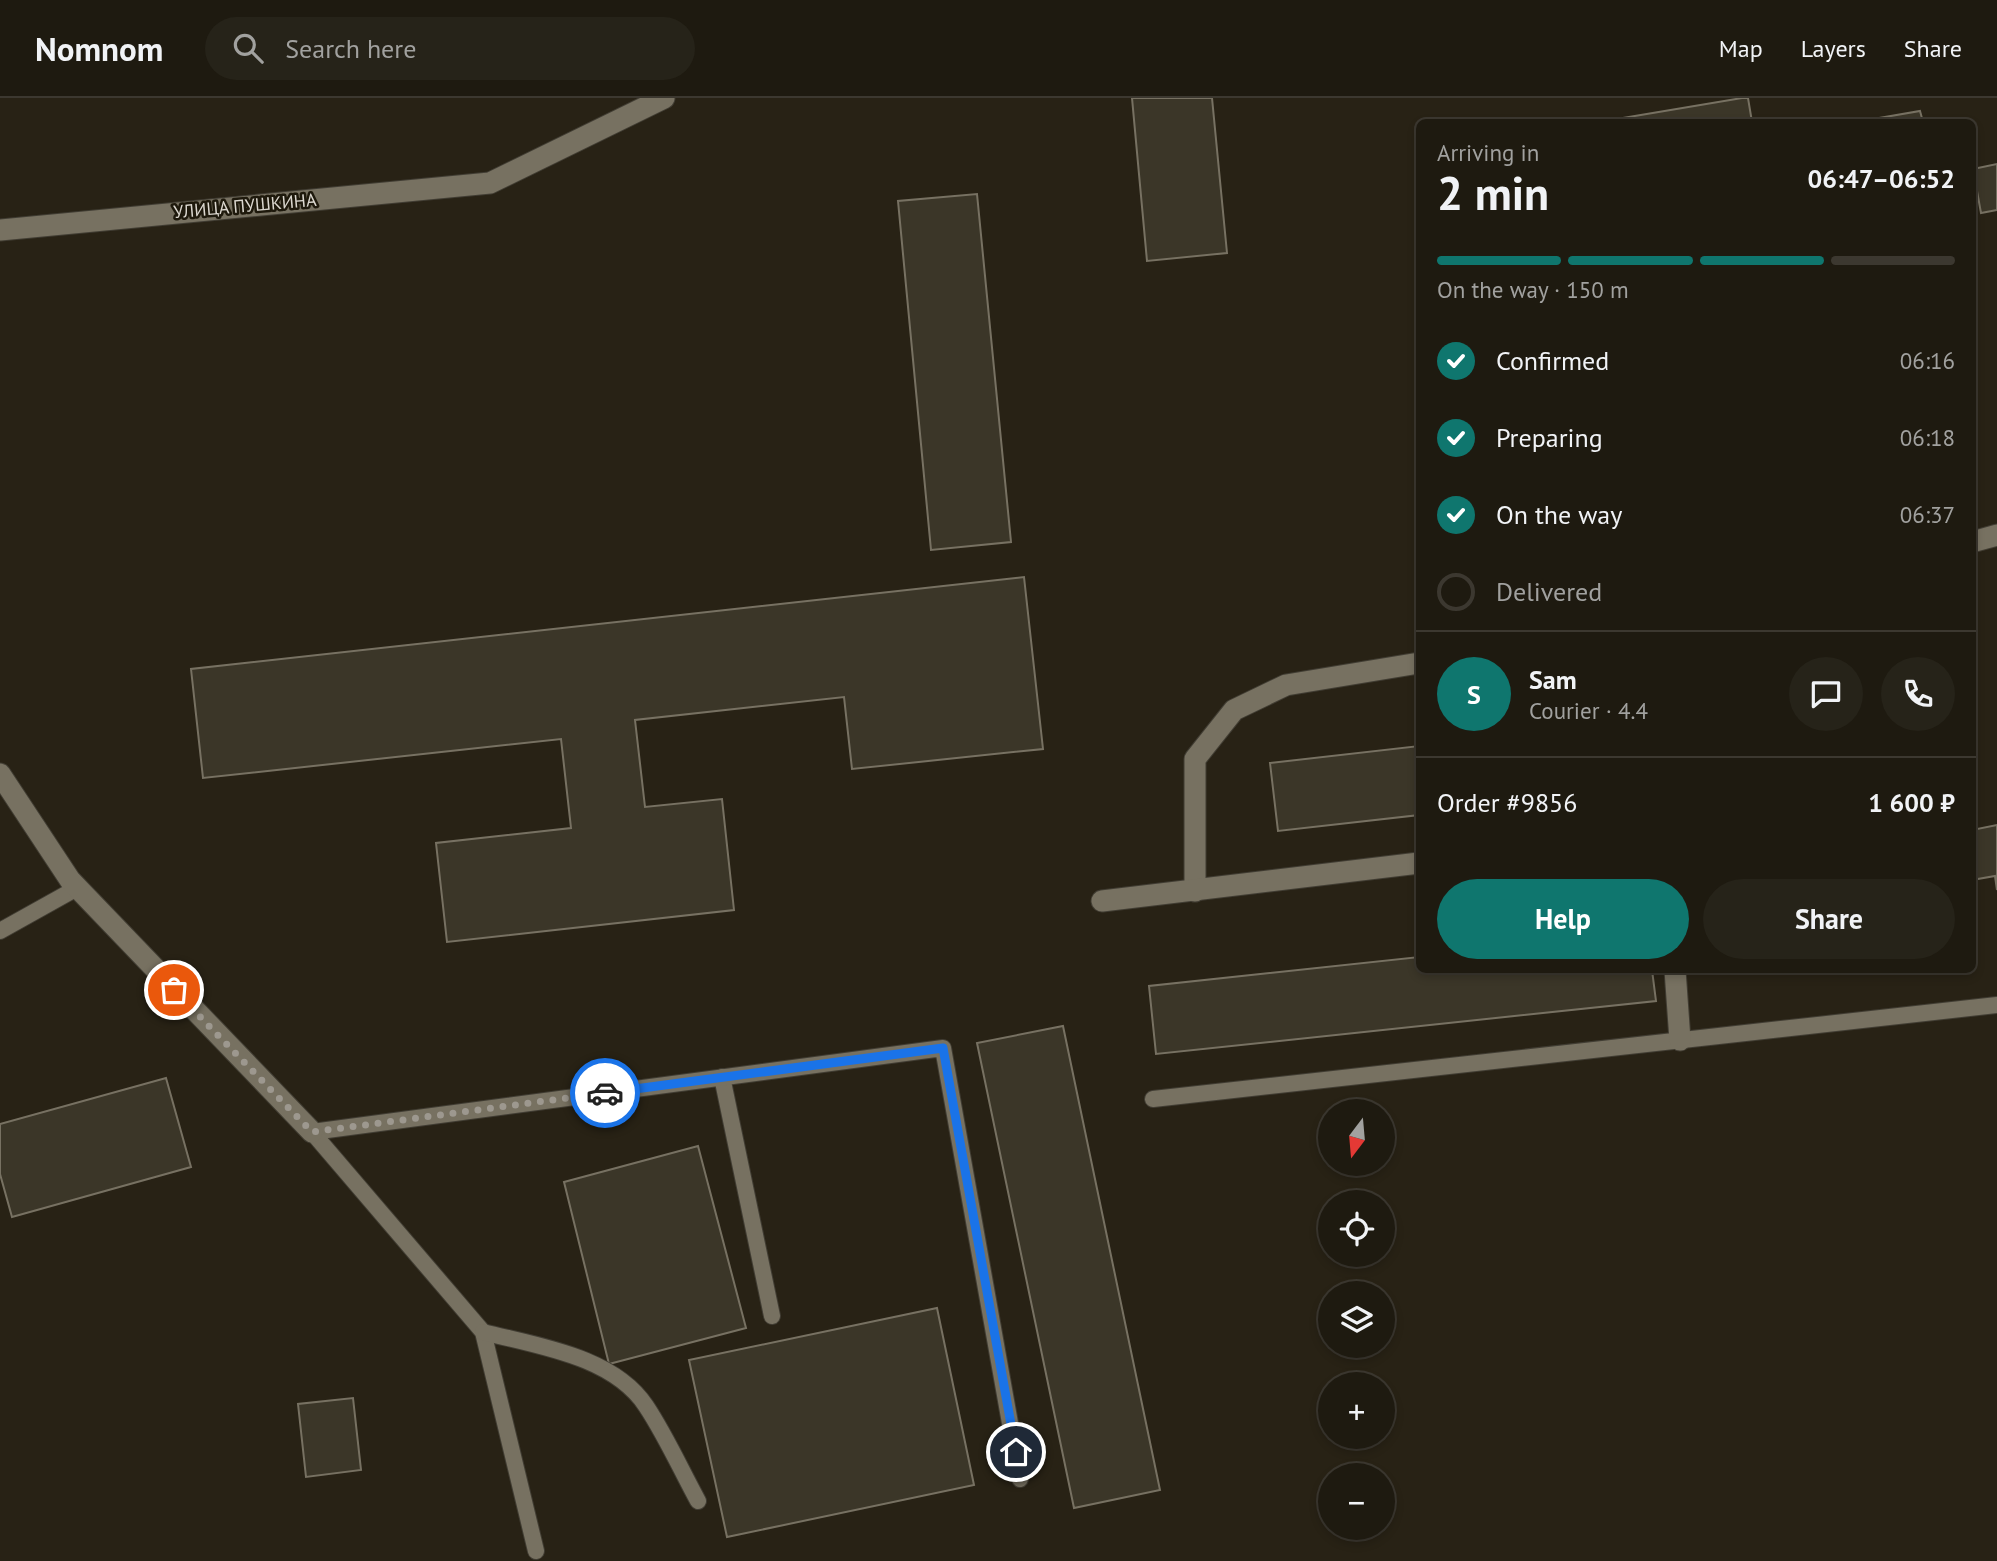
<!DOCTYPE html>
<meta charset="utf-8">
<style>
body{margin:0;font-family:"PT Sans",sans-serif;background:#262319;color:#f1f3f6;height:100vh;display:flex;flex-direction:column;font-size:26px;white-space:nowrap}
*{box-sizing:border-box;margin:0}
p{font-size:23px;color:#a1a19f}
.icon{flex:none;width:38px;height:38px;fill:none;stroke:currentColor;stroke-width:2;stroke-linecap:round;stroke-linejoin:round}
.map{position:relative;flex:1;overflow:hidden}
.panel{position:absolute;left:1416px;top:21px;width:560px;height:854px;display:flex;flex-direction:column;background:#1e1a10;border-radius:10px;box-shadow:0 4px 10px #0003,0 0 0 2px #3c3830}
.panel>*{flex:none}
.needle{width:46px;rotate:196deg}
.fabs{position:absolute;left:1318px;top:1001px;display:grid;gap:14px}
.fabs a{display:grid;place-items:center;width:77px;height:77px;border-radius:50%;background:#1e1a10;box-shadow:0 4px 10px #0003,0 0 0 2px #3c3830;font-size:35px}
.pin{position:absolute;display:grid;place-items:center;width:60px;height:60px;color:#fff;margin:-30px;border:4px solid #fff;border-radius:50%;box-shadow:0 2px 7px #0007}
.courier{position:absolute;display:grid;place-items:center;width:70px;height:70px;margin:-35px;border:5px solid #1a73e8;border-radius:50%;background:#fff;color:#222;box-shadow:0 2px 9px #0007}
.head em{font-style:normal;font-weight:700}
.head div{display:flex;flex-direction:column-reverse}
.head{display:flex;align-items:center;justify-content:space-between;height:119px;padding:0 21px}
h1{font-size:46px;font-weight:700;line-height:52px}
.bar{display:grid;grid-template-columns:repeat(4,1fr);gap:10px 7px;align-content:center;height:84px;padding:0 21px}
.bar i{height:9px;border-radius:5px;background:#3c3830}
.bar .current{background:#0f766e}
.bar p{grid-column:span 4}
.line{display:flex;align-items:center;gap:18px;padding:0 21px;border-top:2px solid #3c3830}
.line div{flex:1}
.round{display:grid;place-items:center;flex:none;width:74px;height:74px;border-radius:37px;background:#262319}
ol{padding:0 21px;list-style:none}
li{display:flex;align-items:center;gap:21px;height:77px}
li p{margin-inline-start:auto}
li .icon{padding:7px;border-radius:50%;background:#0f766e;color:#fff;stroke-width:4}
li:last-child{color:#a1a19f}
li i{width:38px;height:38px;border:4px solid #3c3830;border-radius:50%}
.cta{display:flex;gap:14px;margin-top:auto;padding:14px 21px}
.cta a{flex:1;height:80px;border-radius:42px;background:#0f766e;color:#fff;font-size:28px;font-weight:700;line-height:80px;text-align:center}
.cta a+a{background:#262319;color:#f1f3f6}
header{display:flex;align-items:center;gap:42px;box-sizing:border-box;height:98px;padding:0 35px;background:#1e1a10;border-bottom:2px solid #3c3830}
header strong{font-size:33px}
nav{display:flex;gap:38px;margin-inline-start:auto;font-size:24px}
.search{width:490px;height:63px;background:#262319;display:flex;align-items:center;gap:18px;box-sizing:border-box;padding:0 24px;border-radius:38px;color:#a1a19f;font-size:26px}
.map>svg:first-child{display:block}
.building{fill:#3b3628;stroke:#777162;stroke-width:2}
.lines{fill:none;stroke-linecap:round;stroke-linejoin:round}
.service-casing{stroke:#413d33;stroke-width:18}
.minor-casing{stroke:#413d33;stroke-width:23}
.secondary-casing{stroke:#413d33;stroke-width:23}
.service{stroke:#777161;stroke-width:16}
.minor{stroke:#777161;stroke-width:21}
.secondary{stroke:#777161;stroke-width:21}
.done{stroke:#9d988f;stroke-width:7;stroke-dasharray:0 12.6}
.route{stroke:#1a73e8;stroke-width:9}
.labels{text-anchor:middle;stroke-width:5;stroke-linejoin:round;paint-order:stroke}
.street-label{font-size:18px;fill:#dcd8d0;stroke:#1e190c}
</style>
<header>
<strong>Nomnom</strong>
<div class="search"><svg class="icon" aria-label="search" viewBox="0 0 24 24"><circle cx="10" cy="10" r="6"/><path d="M15 15l6 6"/></svg>Search here</div>
<nav><a>Map</a><a>Layers</a><a>Share</a></nav>
</header>
<div class="map">
<svg width="1997" height="1463" viewBox="0 0 1997 1463">
<rect width="100%" height="100%" fill="#282215"/>
<g class="building">
<polygon points="1132,0 1212,0 1227,155 1147,163"/>
<polygon points="1748,0 1752,24 1599,24 1742,0"/>
<polygon points="1920,13 1923,24 1856,24"/>
<polygon points="1997,66 1997,112 1981,115 1973,71"/>
<polygon points="977,96 1011,444 931,452 898,103"/>
<polygon points="1024,479 1043,651 852,671 844,599 635,622 645,709 722,701 734,812 447,844 436,745 571,730 561,641 203,680 191,571"/>
<polygon points="1419,648 1419,717 1278,733 1270,665"/>
<polygon points="1997,727 1997,792 1995,778 1972,782 1972,732"/>
<polygon points="1419,859 1419,872 1652,872 1656,903 1156,956 1149,888"/>
<polygon points="1063,928 1160,1392 1074,1410 977,945"/>
<polygon points="166,980 191,1069 12,1119 0,1076 0,1026"/>
<polygon points="698,1048 746,1230 609,1266 564,1084"/>
<polygon points="937,1210 974,1387 727,1439 689,1262"/>
<polygon points="353,1300 361,1372 306,1379 298,1306"/>
</g>
<g class="lines">
<g class="service-casing">
<g id="service">
<polyline points="0,833 77,790"/>
<polyline points="722,979 772,1218"/>
<polyline points="1153,1001 1997,907"/>
<polyline points="312,1034 943,950 1020,1381"/>
<polyline points="312,1034 483,1234 536,1453"/>
<path d="M483,1234C537,1248 613,1258 646,1308C666,1338 681,1372 698,1403"/>
</g>
</g>
<g class="minor-casing">
<g id="minor">
<polyline points="1972,444 1997,437"/>
<polyline points="0,676 70,782 312,1034"/>
<polyline points="1195,793 1195,661 1234,612 1286,587 1419,565"/>
<polyline points="1102,803 1419,765"/>
<polyline points="1675,872 1680,942"/>
</g>
</g>
<g class="secondary-casing">
<polyline id="secondary" points="0,132 490,85 664,0"/>
</g>
<use href="#service" class="service"/>
<use href="#minor" class="minor"/>
<use href="#secondary" class="secondary"/>
</g>
<g class="lines">
<polyline class="done" points="174,892 312,1034 605,995"/>
<polyline class="route" points="605,995 943,950 1016,1354"/>
</g>
<g class="labels">
<g class="street-label">
<text transform="translate(245 108) rotate(-5)" y="6">УЛИЦА ПУШКИНА</text>
</g>
</g>
</svg>
<div class="fabs">
<a><svg class="needle" viewBox="-14 -14 28 28"><path d="M0-13l5 13h-10z" fill="#e53935"/><path d="M0 13l5-13h-10z" fill="#a1a19f"/></svg></a>
<a><svg class="icon" aria-label="locate" viewBox="0 0 24 24"><circle cx="12" cy="12" r="6"/><path d="M12 2v4M12 18v4M2 12h4M18 12h4"/></svg></a>
<a><svg class="icon" aria-label="layers" viewBox="0 0 24 24"><path d="M12 4l9 5-9 5-9-5zM3 14l9 5 9-5"/></svg></a>
<a>+</a>
<a>−</a>
</div>
<div class="pin" style="left:174px;top:892px;background:#ea580c"><svg class="icon" aria-label="bag" viewBox="0 0 24 24"><path d="M5 8h14l-1 12H6zM9 8a3 3 0 0 1 6 0"/></svg></div>
<div class="pin" style="left:1016px;top:1354px;background:#1f2937"><svg class="icon" aria-label="home" viewBox="0 0 24 24"><path d="M3 11l9-7 9 7M6 9v11h12V9"/></svg></div>
<div class="courier" style="left:605px;top:995px"><svg class="icon" aria-label="car" viewBox="0 0 24 24"><path d="M5 17H2v-5l4-1 3-4h7l3 4 3 1v5h-3M9 17h6M6 11h13"/><circle cx="7" cy="17" r="2"/><circle cx="17" cy="17" r="2"/></svg></div>
<section class="panel">
<div class="head"><div><h1>2 min</h1><p>Arriving in</p></div><em>06:47–06:52</em></div>
<div class="bar"><i class="current"></i><i class="current"></i><i class="current"></i><i></i><p>On the way · 150 m</p></div>
<ol>
<li><svg class="icon" aria-label="check" viewBox="0 0 24 24"><path d="M5 12l5 5 9-10"/></svg>Confirmed<p>06:16</p></li>
<li><svg class="icon" aria-label="check" viewBox="0 0 24 24"><path d="M5 12l5 5 9-10"/></svg>Preparing<p>06:18</p></li>
<li><svg class="icon" aria-label="check" viewBox="0 0 24 24"><path d="M5 12l5 5 9-10"/></svg>On the way<p>06:37</p></li>
<li><i></i>Delivered</li>
</ol>
<div class="line" style="height:126px"><b class="round" style="background:#0f766e;color:#fff">S</b><div><b>Sam</b><p>Courier · 4.4</p></div><a class="round"><svg class="icon" aria-label="chat" viewBox="0 0 24 24"><path d="M4 5h16v11H9l-5 4z"/></svg></a><a class="round"><svg class="icon" aria-label="phone" viewBox="0 0 24 24"><path d="M5 4h4l2 5-3 2q2 4 5 5l2-3 5 2v4C11 20 4 13 5 4z"/></svg></a></div>
<div class="line" style="height:91px"><div>Order #9856</div><b>1 600 ₽</b></div>
<div class="cta"><a>Help</a><a>Share</a></div>
</section>
</div>
